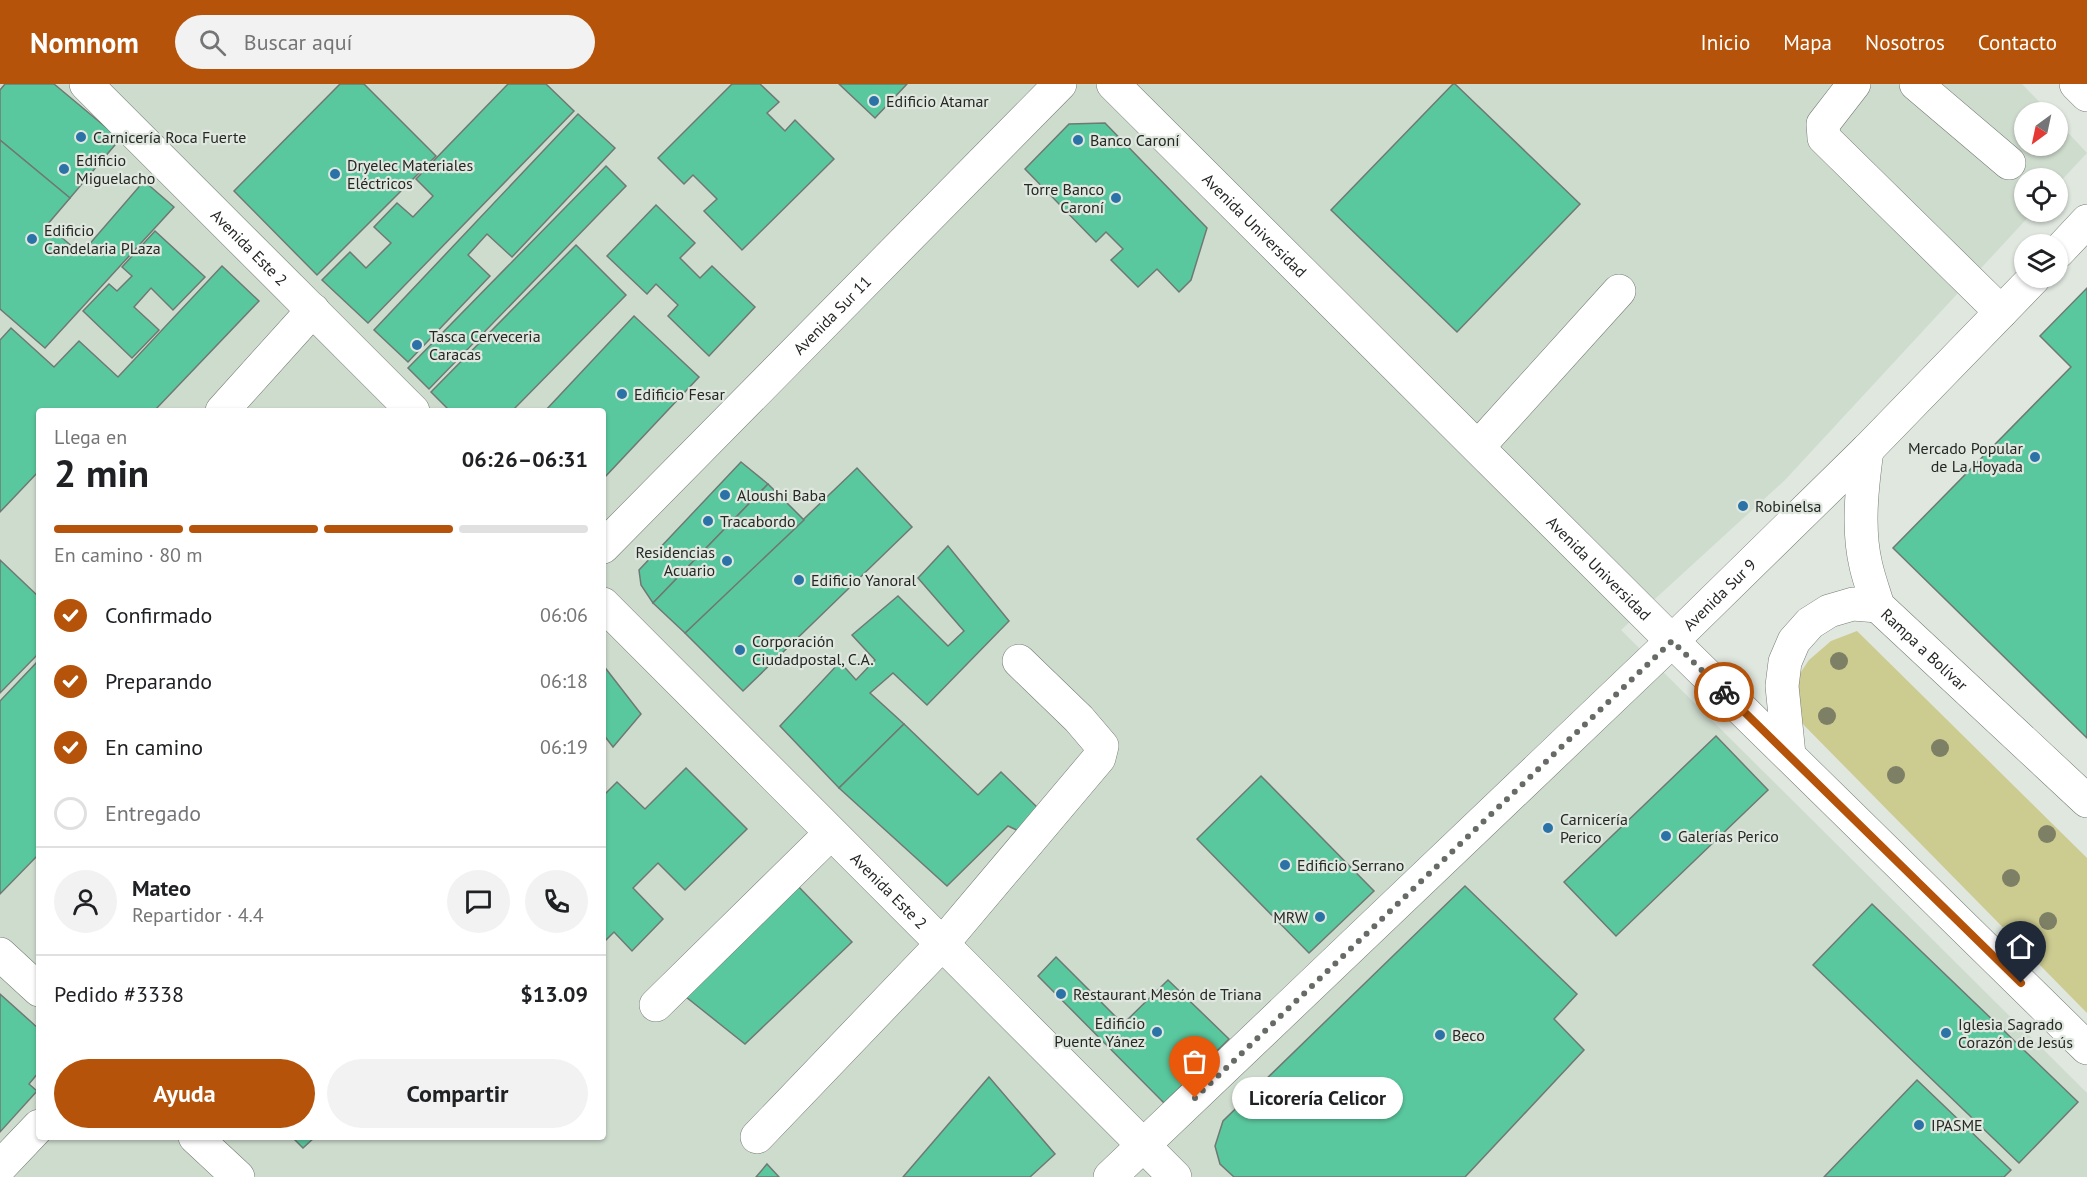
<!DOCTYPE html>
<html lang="es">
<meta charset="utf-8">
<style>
body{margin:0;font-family:"PT Sans",sans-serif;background:#f2f2f2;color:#202124;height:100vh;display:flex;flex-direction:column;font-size:22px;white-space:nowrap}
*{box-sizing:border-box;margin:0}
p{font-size:20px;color:#757577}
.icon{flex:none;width:33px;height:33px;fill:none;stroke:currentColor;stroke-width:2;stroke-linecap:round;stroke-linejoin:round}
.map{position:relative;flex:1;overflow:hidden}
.sheet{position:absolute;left:36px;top:324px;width:570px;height:732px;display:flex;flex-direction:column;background:#fff;border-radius:6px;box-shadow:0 2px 4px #0004}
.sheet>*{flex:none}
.needle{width:39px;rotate:213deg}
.buttons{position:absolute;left:2014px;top:18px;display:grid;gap:12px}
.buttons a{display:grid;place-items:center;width:54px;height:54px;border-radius:50%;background:#fff;box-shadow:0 2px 4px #0004;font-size:30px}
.pin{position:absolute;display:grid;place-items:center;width:51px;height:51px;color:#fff;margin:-62px -26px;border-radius:50% 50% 50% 0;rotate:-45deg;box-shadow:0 0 6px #0007}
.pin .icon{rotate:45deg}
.courier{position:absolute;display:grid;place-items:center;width:60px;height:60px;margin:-30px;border:4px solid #b45309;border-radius:50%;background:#fff;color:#222;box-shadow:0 2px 8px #0007}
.bubble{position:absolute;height:42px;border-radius:21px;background:#fff;box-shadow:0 2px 4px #0004;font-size:20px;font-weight:700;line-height:42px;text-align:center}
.head em{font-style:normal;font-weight:700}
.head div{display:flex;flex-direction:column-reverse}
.head{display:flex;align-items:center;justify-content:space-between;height:102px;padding:0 18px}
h1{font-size:39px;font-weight:700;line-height:45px}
.bar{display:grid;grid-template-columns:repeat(4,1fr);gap:9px 6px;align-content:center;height:72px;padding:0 18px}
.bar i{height:8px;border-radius:4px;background:#e0e0e0}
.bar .current{background:#b45309}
.bar p{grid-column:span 4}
.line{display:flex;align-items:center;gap:15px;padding:0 18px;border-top:2px solid #e0e0e0}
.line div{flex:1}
.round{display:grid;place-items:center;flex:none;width:63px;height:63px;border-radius:32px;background:#f2f2f2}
ol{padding:0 18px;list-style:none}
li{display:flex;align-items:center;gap:18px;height:66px}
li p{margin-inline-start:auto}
li .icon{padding:6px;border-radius:50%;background:#b45309;color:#fff;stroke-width:4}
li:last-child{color:#757577}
li i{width:33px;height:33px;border:3px solid #e0e0e0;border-radius:50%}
.primary-button{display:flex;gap:12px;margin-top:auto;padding:12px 18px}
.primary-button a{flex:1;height:69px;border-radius:36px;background:#b45309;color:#fff;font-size:24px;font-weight:700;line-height:69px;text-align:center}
.primary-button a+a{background:#f2f2f2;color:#202124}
header{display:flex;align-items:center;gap:36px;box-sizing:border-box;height:84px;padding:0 30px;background:#b45309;color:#fff}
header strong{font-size:28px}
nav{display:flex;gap:33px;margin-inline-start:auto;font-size:21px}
.search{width:420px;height:54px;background:#f2f2f2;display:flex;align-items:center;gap:15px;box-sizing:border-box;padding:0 21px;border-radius:33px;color:#757577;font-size:22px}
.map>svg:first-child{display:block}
.built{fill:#cedcce;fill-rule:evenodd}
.green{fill:#cccb90}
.building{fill:#5ac89f;stroke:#6f7974;stroke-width:1.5}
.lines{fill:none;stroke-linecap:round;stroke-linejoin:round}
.minor-casing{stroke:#747c74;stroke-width:34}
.minor{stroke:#fff;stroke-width:33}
.tree{fill:#7d8065}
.done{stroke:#666b66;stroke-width:6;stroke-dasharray:0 10.8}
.route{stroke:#b45309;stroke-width:8}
.poi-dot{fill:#2b73a7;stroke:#dfe7df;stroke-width:2}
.labels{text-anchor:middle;stroke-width:4.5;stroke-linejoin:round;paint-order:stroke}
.poi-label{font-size:16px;fill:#252825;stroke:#dfe7df;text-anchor:start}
.street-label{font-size:16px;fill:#252825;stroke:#dfe7df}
</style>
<header>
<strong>Nomnom</strong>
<div class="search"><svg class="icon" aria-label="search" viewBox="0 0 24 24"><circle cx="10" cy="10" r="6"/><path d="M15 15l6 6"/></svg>Buscar aquí</div>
<nav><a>Inicio</a><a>Mapa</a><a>Nosotros</a><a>Contacto</a></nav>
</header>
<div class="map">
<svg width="2087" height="1093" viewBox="0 0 2087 1093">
<rect width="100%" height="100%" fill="#dfe7df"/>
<path class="built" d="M0,0H2022L2049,28H2025V62H2058V38L2087,69L2058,100V94H2025V128H2033L1785,396L1621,546L2087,1009V1093H0ZM39,327H603V1053H39Z"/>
<polygon class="green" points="1857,547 2087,774 2087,929 1793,630 1792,601 1809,576 1831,557"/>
<g class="building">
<polygon points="5,0 54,0 120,55 70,114 0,56 0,6"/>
<polygon points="340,0 364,0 436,72 317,191 234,107"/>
<polygon points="508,0 546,0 574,27 368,239 322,196 350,168 366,184 391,159 374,143 397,119 413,133 433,112 416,95"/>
<polygon points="732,0 760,0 779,18 767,29 785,47 795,36 834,75 742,166 704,127 717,115 693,91 684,100 658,74"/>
<polygon points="839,0 907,0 875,34"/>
<polygon points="1453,0 1455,0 1580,120 1457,248 1331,126"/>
<polygon points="578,30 615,64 512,173 487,150 468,171 490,192 408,278 374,246"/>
<polygon points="1105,39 1207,144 1191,196 1179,208 1157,185 1138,203 1111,176 1123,165 1106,148 1096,158 1025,85 1069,40"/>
<polygon points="0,56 70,114 47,141 81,170 144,97 174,123 45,264 0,225"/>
<polygon points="606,82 626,102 429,305 408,284"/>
<polygon points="656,121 695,159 680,174 700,194 712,182 755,223 709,272 668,232 678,221 656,200 647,210 607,172"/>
<polygon points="155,147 205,193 173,226 151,204 134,223 159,246 132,274 83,227 109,200 117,207 132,192 122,183"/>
<polygon points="576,161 626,211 512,327 450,327 431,308"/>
<polygon points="222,182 259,217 154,327 39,327 39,387 0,428 0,256 11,244 54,283 79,257 118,293"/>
<polygon points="2087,204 2087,654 1893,464 2071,283 2040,252"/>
<polygon points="634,232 699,293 603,395 603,327 545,327"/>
<polygon points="741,378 768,400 653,519 641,501 639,486"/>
<polygon points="857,384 912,443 743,607 685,549"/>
<polygon points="768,400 804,436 685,549 653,519"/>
<polygon points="948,462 1009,537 927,621 893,589 870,609 904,640 839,704 780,642 840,578 856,596 875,576 852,551 898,512 948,562 964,547 918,494"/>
<polygon points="0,476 39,513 39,569 0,609"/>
<polygon points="39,576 39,770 0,810 0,617"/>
<polygon points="603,581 641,630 613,663 603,650"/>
<polygon points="904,640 978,711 1001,688 1039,725 1021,748 1008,742 947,802 839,704"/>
<polygon points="1716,652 1768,706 1616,852 1564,798"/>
<polygon points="686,684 747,745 685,806 658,779 633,804 663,835 632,867 614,848 603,859 603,712 617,698 645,725"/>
<polygon points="1261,692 1374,807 1309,869 1197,755"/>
<polygon points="795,799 852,858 745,960 681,909"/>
<polygon points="1465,802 1577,910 1554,935 1584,966 1465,1093 1234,1093 1220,1080 1215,1062 1223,1037"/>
<polygon points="1872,820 2078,1018 2019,1079 1813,881"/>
<polygon points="1056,873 1123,940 1168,896 1229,955 1164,1019 1038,892"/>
<polygon points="0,910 39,945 39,988 29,1000 37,1007 0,1048"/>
<polygon points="989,993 1055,1070 1030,1093 903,1093"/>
<polygon points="1917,996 2011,1086 2004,1093 1824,1093"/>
<polygon points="292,1053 315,1053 303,1064"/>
<polygon points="767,1080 779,1093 756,1093"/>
</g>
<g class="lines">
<g class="minor-casing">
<g id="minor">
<path id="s1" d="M86,0L413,327"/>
<path id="s2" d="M1113,0L1672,557L2087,964"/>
<polyline points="1854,0 1823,40 1824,54 2001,228"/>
<polyline points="1916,0 2009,79"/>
<polyline points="2076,0 2087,11"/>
<polyline points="2058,168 2087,137"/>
<polyline points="222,327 313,226"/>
<polyline points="1478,363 1619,207"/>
<path id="s3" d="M1867,366C1862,403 1857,445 1866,482C1869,495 1874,509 1878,522L2087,717"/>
<path id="s4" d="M603,463L1060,0"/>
<path id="s5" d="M603,520L1175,1093"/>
<polyline points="1789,671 1782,602 1785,578 1794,557 1810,539 1829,527 1853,520 1878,522"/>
<polyline points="0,870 39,906"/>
<polyline points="656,921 831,749"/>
<polyline points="195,1053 238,1093"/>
<polyline points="757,1053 942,860 1099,674 1102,662 1079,635 1019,577"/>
<polyline points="0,1083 39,1042"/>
<path id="s6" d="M1110,1093L1672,557L1867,366L2034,194"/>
</g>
</g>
<use href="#minor" class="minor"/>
</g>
<g class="tree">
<circle cx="1839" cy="577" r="9"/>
<circle cx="1827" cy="632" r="9"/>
<circle cx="1940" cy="664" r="9"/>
<circle cx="1896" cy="691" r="9"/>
<circle cx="2047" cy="750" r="9"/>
<circle cx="2011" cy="794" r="9"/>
<circle cx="2048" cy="837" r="9"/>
</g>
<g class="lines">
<polyline class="done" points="1195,1014 1672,557 1724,608"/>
<polyline class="route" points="1724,608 2021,899"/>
</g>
<g class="poi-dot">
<circle cx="874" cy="17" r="6"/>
<circle cx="81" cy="53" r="6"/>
<circle cx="1078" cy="56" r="6"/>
<circle cx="64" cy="85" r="6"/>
<circle cx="335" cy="90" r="6"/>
<circle cx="1116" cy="114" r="6"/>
<circle cx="32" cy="155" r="6"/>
<circle cx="417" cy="261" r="6"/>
<circle cx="622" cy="310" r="6"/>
<circle cx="2035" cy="373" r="6"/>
<circle cx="725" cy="411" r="6"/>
<circle cx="1743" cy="422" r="6"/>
<circle cx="708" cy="437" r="6"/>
<circle cx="727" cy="477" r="6"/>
<circle cx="799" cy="496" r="6"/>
<circle cx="740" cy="566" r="6"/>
<circle cx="1548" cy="744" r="6"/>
<circle cx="1666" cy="752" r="6"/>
<circle cx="1285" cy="781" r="6"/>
<circle cx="1320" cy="833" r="6"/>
<circle cx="1061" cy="910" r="6"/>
<circle cx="1157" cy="948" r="6"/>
<circle cx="1946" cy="949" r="6"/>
<circle cx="1440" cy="951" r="6"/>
<circle cx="1919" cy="1041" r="6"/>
</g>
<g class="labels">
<g class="poi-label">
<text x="886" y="23">Edificio Atamar</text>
<text x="93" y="59">Carnicería Roca Fuerte</text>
<text x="1090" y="62">Banco Caroní</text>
<text x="76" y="82">Edificio<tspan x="76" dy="18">Miguelacho</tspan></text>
<text x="347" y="87">Dryelec Materiales<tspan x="347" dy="18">Eléctricos</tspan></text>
<text x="1104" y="111" text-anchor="end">Torre Banco<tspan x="1104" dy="18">Caroní</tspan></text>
<text x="44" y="152">Edificio<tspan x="44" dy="18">Candelaria PLaza</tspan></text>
<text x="429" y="258">Tasca Cerveceria<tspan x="429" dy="18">Caracas</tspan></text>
<text x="634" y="316">Edificio Fesar</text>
<text x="2023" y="370" text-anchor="end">Mercado Popular<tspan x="2023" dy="18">de La Hoyada</tspan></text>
<text x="737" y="417">Aloushi Baba</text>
<text x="1755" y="428">Robinelsa</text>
<text x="720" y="443">Tracabordo</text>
<text x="715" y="474" text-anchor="end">Residencias<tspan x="715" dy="18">Acuario</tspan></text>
<text x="811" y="502">Edificio Yanoral</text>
<text x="752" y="563">Corporación<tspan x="752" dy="18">Ciudadpostal, C.A.</tspan></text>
<text x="1560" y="741">Carnicería<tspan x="1560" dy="18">Perico</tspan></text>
<text x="1678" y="758">Galerías Perico</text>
<text x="1297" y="787">Edificio Serrano</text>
<text x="1308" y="839" text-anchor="end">MRW</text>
<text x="1073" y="916">Restaurant Mesón de Triana</text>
<text x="1145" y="945" text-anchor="end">Edificio<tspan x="1145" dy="18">Puente Yánez</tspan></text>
<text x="1958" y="946">Iglesia Sagrado<tspan x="1958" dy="18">Corazón de Jesús</tspan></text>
<text x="1452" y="957">Beco</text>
<text x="1931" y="1047">IPASME</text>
</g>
<g class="street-label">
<text dy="6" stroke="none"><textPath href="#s2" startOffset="200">Avenida Universidad</textPath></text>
<text dy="6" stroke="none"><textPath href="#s1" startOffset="231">Avenida Este 2</textPath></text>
<text dy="6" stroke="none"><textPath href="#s4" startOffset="326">Avenida Sur 11</textPath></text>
<text dy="6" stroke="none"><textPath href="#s2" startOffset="686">Avenida Universidad</textPath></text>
<text dy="6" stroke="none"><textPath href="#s6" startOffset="843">Avenida Sur 9</textPath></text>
<text dy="6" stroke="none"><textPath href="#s3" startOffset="222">Rampa a Bolívar</textPath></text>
<text dy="6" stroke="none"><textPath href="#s5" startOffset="405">Avenida Este 2</textPath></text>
</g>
</g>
</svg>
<div class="buttons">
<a><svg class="needle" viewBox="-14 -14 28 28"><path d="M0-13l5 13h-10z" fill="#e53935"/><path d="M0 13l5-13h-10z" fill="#757577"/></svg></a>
<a><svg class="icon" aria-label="locate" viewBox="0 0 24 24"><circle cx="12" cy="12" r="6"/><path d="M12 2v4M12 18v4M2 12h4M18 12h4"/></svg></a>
<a><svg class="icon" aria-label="layers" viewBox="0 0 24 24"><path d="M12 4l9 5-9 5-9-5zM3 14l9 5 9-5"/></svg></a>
</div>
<div class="pin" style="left:1195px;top:1014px;background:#ea580c"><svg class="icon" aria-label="bag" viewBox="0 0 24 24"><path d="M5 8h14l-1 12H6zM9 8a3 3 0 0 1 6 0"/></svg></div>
<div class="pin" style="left:2021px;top:899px;background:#1f2937"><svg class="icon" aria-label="home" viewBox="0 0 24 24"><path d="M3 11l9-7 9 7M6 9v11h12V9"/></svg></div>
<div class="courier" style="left:1724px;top:608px"><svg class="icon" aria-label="bike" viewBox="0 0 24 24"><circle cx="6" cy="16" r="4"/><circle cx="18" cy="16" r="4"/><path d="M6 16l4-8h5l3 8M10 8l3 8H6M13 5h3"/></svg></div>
<div class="bubble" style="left:1232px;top:993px;width:171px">Licorería Celicor</div>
<section class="sheet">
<div class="head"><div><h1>2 min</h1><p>Llega en</p></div><em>06:26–06:31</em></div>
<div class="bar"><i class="current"></i><i class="current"></i><i class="current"></i><i></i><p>En camino · 80 m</p></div>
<ol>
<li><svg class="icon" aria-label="check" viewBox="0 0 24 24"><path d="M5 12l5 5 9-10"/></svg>Confirmado<p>06:06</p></li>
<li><svg class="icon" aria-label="check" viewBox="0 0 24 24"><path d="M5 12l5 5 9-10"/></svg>Preparando<p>06:18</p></li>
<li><svg class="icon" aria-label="check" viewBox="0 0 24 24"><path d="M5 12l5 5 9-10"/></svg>En camino<p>06:19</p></li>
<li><i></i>Entregado</li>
</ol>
<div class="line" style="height:108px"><a class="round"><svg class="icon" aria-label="person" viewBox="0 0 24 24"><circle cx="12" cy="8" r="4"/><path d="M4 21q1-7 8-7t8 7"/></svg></a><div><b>Mateo</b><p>Repartidor · 4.4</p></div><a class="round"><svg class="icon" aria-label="chat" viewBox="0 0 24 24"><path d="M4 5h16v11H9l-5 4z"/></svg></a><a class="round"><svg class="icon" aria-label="phone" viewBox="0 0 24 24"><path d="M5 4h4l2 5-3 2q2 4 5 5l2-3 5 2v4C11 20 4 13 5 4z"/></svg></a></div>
<div class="line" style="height:78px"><div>Pedido #3338</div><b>$13.09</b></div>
<div class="primary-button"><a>Ayuda</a><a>Compartir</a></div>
</section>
</div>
